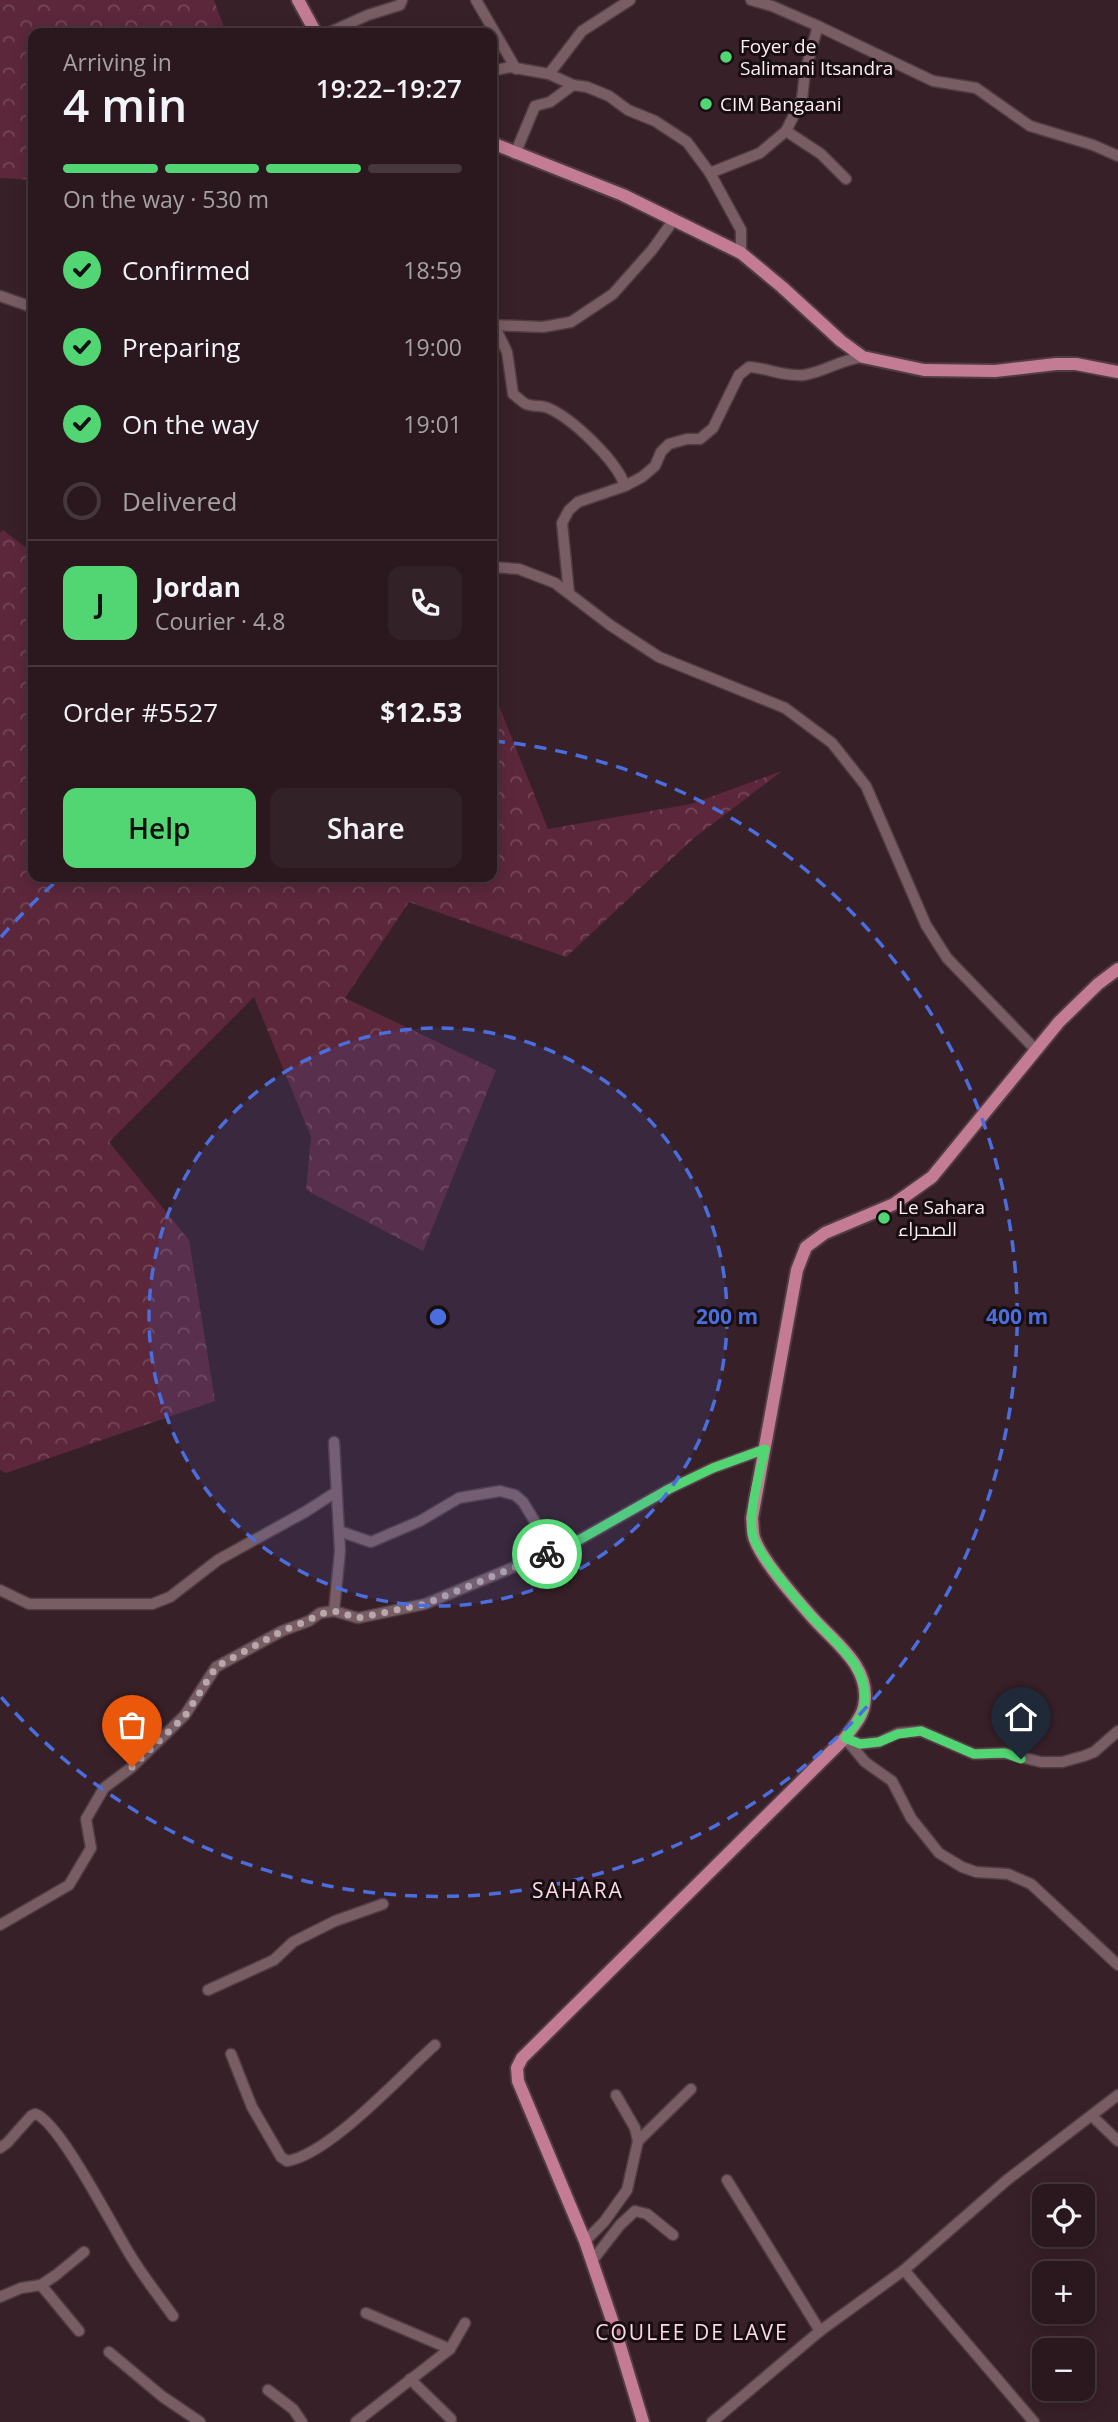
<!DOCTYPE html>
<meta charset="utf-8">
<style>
body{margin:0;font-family:"Open Sans",Cairo,sans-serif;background:#322127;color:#f1f3f6;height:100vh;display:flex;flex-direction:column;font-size:26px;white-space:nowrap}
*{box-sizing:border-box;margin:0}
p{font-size:23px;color:#a5a0a4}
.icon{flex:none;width:38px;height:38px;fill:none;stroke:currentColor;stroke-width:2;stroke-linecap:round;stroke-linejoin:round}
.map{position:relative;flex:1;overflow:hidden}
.side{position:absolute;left:28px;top:28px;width:469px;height:854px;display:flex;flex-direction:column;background:#2a181e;border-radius:14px;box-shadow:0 4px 18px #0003,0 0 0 2px #46373c}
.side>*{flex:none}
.tools{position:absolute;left:1032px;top:2184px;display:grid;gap:14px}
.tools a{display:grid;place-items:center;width:63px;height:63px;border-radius:14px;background:#2a181e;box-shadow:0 4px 18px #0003,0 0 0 2px #46373c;font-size:35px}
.pin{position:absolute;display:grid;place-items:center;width:60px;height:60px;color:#fff;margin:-72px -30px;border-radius:50% 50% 50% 0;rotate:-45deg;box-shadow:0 0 7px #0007}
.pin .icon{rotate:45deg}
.courier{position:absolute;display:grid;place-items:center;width:70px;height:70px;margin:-35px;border:5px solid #52d673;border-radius:50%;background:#fff;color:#222;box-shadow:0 2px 9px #0007}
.summary em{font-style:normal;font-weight:600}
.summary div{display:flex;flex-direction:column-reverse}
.summary{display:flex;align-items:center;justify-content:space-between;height:119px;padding:0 35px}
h1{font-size:46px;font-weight:600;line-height:52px}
.bar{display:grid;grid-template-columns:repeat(4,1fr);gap:10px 7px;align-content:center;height:84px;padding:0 35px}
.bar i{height:9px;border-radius:5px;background:#46373c}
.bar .active{background:#52d673}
.bar p{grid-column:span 4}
.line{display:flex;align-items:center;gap:18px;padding:0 35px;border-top:2px solid #46373c}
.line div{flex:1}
.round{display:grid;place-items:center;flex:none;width:74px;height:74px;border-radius:14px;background:#322127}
ol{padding:0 35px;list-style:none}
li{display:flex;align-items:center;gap:21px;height:77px}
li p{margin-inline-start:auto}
li .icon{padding:7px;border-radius:50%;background:#52d673;color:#111;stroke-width:4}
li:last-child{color:#a5a0a4}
li i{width:38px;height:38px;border:4px solid #46373c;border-radius:50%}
.button{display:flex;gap:14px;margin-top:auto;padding:14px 35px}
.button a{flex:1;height:80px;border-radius:14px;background:#52d673;color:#111;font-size:28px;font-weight:600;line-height:80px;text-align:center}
.button a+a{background:#322127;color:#f1f3f6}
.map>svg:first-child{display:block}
.forest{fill:url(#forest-crowns)}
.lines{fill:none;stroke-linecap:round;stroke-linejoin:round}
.minor-casing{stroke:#503c43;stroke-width:13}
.major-casing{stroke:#503c43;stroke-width:16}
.minor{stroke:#795d65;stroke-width:10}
.major{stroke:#c37c94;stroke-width:12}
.done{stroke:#b8a7ac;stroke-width:7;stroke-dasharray:0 12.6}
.route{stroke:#52d673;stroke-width:9}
.ring{fill:none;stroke:#4a6edd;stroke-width:3.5;stroke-dasharray:12 9}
.poi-dot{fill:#52d673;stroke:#180e11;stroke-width:2.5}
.labels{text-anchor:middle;stroke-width:6;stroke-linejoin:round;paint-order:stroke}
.poi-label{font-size:19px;fill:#fdeff3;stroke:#180e11;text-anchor:start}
.neighbourhood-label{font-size:21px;letter-spacing:2px;fill:#fbdae3;stroke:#180e11}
.centre{fill:#4a6edd;stroke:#180e11;stroke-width:3.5}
.ring-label{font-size:21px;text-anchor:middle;font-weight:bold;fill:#4a6edd;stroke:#180e11;stroke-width:6;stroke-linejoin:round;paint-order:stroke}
</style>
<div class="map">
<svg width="1118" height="2422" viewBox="0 0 1118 2422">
<defs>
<pattern id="forest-crowns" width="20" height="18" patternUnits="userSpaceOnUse" patternTransform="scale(1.75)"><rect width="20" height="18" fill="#5c273b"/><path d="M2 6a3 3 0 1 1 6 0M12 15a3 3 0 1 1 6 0" fill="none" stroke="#744758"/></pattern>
</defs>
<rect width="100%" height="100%" fill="#382028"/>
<g class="forest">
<polygon points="0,0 214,0 226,33 33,33 33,180 0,178"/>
<polygon points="3,530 33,553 33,877 492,877 492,688 548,829 691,804 782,771 694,838 566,957 409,902 345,998 496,1070 423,1251 306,1190 311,1137 254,997 109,1142 189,1240 215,1401 6,1473 0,1470 0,533"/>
</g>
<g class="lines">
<g class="minor-casing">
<g id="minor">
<polyline points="476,0 516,69"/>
<polyline points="751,0 772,6 818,26 933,81 976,88 1030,126 1093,145 1118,156"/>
<polyline points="328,33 368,15 400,5 402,0"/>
<polyline points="492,71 510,67 549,74 573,85 587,87 609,96 628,110 655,121 687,142 710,173"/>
<polyline points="549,74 582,31 630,0"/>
<polyline points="786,131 821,154 846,179"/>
<polyline points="515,154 535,106 550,102 573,85"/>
<polyline points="741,253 741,230 710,173 760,153 786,131 802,99 805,72 818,26"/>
<polyline points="0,296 29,306"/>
<polyline points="492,325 543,327 571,322 613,294 652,250 673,221"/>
<path d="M494,325L507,352L513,394C517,397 522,402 526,404C533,407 542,405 548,408C572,418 617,461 625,486"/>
<polyline points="492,567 519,569 555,583 610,625 659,657 785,708 832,743 866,786 926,925 947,958 1035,1049"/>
<path d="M569,593L562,523L569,510L578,502L625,486L642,477L655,466L661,452L669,444L687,439H700L713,428L739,375L749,367C767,368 785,377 804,375C824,372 842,359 863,357"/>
<polyline points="334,1442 340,1551 334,1611"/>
<polyline points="339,1531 371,1542 420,1521 459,1498 500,1491 515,1495 523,1502 537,1525 547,1554"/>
<polyline points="0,1590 29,1604 152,1604 170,1597 218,1560 305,1512 336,1492"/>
<polyline points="845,1738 865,1762 892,1781 911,1818 939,1853 962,1867 976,1872 1008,1874 1031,1884 1118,1965"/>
<polyline points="847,1738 860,1744 879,1742 898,1733 921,1731 974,1754 1005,1753 1041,1762 1062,1762 1084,1756 1094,1752 1118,1731"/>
<polyline points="0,1925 69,1885 91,1848 86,1819 104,1788 132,1767 185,1715 216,1667 282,1631 309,1621 320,1613 334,1611 358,1618 425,1604 579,1540 669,1489 713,1468 765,1449"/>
<polyline points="208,1990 274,1960 293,1942 335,1921 383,1904"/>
<path d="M231,2054L252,2107L281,2157L287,2161C330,2154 400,2076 435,2045"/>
<polyline points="1092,2116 1118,2141"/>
<polyline points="638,2141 691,2089"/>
<path d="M0,2148L7,2143L31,2116L35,2114C58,2119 114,2229 129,2253C142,2275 158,2295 173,2316"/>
<polyline points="727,2180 820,2331"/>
<polyline points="585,2241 604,2222 627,2190 638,2141 635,2128 616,2095"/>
<polyline points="592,2261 620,2225 635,2211 647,2214 673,2235"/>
<polyline points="904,2270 1034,2422"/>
<polyline points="41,2285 79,2331"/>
<polyline points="0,2297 21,2288 41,2285 56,2275 84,2252"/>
<polyline points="366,2313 450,2349"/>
<polyline points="109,2352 163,2397 200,2422"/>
<polyline points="410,2379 451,2419"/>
<polyline points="268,2390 293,2409 302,2422"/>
<polyline points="356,2422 450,2349 465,2323"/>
<polyline points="712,2422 820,2331 904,2270 1007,2180 1118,2095"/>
</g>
</g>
<g class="major-casing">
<g id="major">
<polyline points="298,0 316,33"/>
<polyline points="492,143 623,195 741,253 782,287 841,341 863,357 924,370 995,371 1056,364 1076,364 1118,372"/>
<path d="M643,2422L614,2326L585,2241L518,2081L517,2068L522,2058L845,1738C852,1728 862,1718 864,1706C872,1667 834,1642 812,1617C796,1599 763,1562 755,1540C752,1534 753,1525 752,1518L797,1270L806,1247L825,1233L894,1204L932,1177L1059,1022L1098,984L1118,969"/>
</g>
</g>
<use href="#minor" class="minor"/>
<use href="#major" class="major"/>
</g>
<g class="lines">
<polyline class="done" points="132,1767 185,1716 216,1667 282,1631 309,1620 320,1614 334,1611 358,1618 425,1604 547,1554"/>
<path class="route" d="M547,1554L579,1540L669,1489L713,1468L765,1449C760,1472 746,1518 754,1539C762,1559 797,1600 812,1617C834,1642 871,1667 864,1706C862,1718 852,1728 845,1738L860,1744L879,1742L898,1734L921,1731L974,1754L1005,1753L1021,1759"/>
</g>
<circle cx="438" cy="1317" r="289" fill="#4a6edd" fill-opacity=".12"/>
<g class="ring">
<circle cx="438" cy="1317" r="289"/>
<path d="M1 937A579 579 0 0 1 58 880M493 741A579 579 0 1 1 1 1697"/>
</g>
<g class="poi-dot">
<circle cx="726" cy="57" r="7"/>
<circle cx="706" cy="104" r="7"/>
<circle cx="884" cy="1218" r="7"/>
</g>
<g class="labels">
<g class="poi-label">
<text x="740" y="53">Foyer de<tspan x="740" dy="22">Salimani Itsandra</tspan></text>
<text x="720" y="111">CIM Bangaani</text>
<text x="898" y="1214">Le Sahara<tspan x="898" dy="22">الصحراء</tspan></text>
</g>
<g class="neighbourhood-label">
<text x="578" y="1898">SAHARA</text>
<text x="692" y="2340">COULEE DE LAVE</text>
</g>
</g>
<circle cx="438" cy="1317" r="10" class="centre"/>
<g class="ring-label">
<text x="727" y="1324">200 m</text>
<text x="1017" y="1324">400 m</text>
</g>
</svg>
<div class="tools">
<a><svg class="icon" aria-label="locate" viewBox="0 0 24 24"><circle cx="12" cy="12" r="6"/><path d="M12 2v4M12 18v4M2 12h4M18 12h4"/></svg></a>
<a>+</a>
<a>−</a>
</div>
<div class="pin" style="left:132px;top:1767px;background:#ea580c"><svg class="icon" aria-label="bag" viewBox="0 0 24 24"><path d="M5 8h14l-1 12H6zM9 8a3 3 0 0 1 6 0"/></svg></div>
<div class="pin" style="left:1021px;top:1759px;background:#1f2937"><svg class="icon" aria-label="home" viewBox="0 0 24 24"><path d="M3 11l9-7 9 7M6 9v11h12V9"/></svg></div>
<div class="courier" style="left:547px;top:1554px"><svg class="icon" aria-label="bike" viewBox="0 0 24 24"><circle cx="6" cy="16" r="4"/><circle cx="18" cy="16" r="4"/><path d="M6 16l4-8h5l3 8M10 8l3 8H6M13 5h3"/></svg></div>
<section class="side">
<div class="summary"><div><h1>4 min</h1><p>Arriving in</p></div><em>19:22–19:27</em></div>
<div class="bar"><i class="active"></i><i class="active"></i><i class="active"></i><i></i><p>On the way · 530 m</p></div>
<ol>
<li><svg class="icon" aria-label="check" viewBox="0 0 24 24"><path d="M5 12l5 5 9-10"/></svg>Confirmed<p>18:59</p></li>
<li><svg class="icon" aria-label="check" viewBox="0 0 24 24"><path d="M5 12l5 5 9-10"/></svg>Preparing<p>19:00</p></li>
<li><svg class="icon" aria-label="check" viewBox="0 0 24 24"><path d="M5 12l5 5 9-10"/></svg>On the way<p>19:01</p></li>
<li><i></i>Delivered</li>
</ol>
<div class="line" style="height:126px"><b class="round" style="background:#52d673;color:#111">J</b><div><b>Jordan</b><p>Courier · 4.8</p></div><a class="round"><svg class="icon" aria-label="phone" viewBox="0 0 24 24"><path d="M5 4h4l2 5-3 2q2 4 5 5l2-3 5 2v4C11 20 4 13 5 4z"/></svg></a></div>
<div class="line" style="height:91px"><div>Order #5527</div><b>$12.53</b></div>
<div class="button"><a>Help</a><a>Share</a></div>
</section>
</div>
